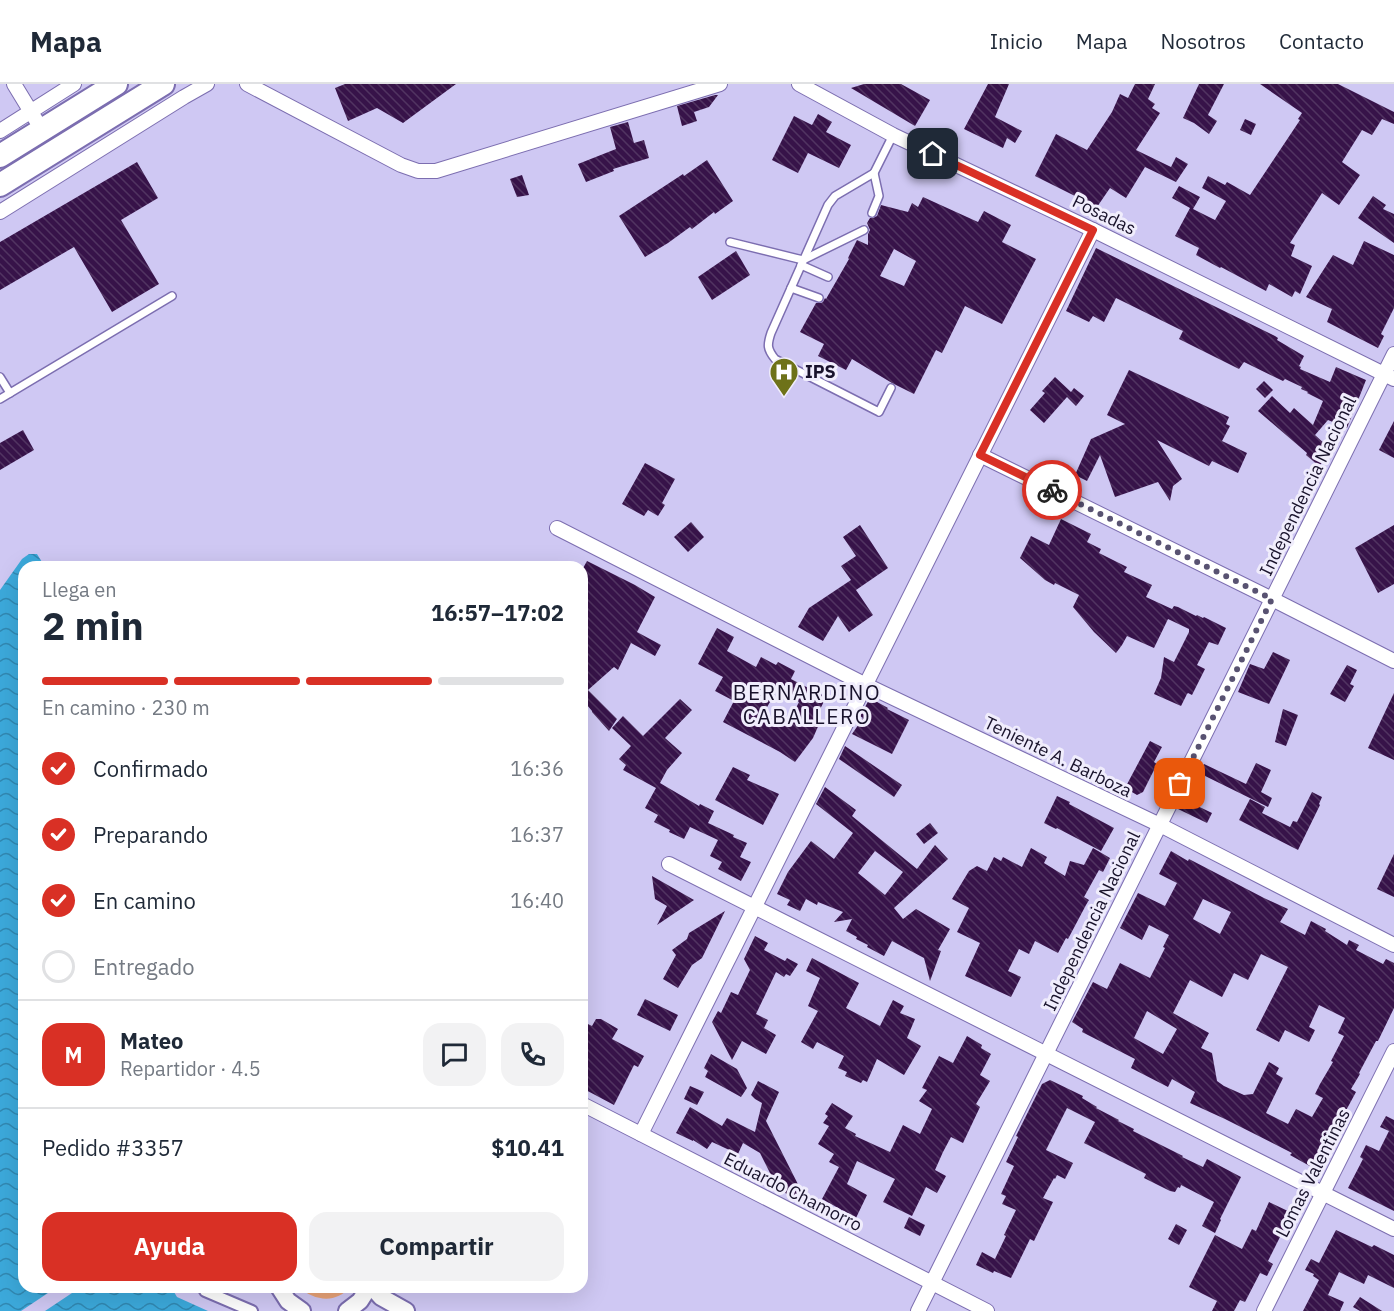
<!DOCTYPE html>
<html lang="es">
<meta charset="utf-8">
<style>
body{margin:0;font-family:"IBM Plex Sans",sans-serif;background:#f2f2f3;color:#1f2937;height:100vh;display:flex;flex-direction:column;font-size:22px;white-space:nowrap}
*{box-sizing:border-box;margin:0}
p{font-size:20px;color:#747a83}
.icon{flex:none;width:33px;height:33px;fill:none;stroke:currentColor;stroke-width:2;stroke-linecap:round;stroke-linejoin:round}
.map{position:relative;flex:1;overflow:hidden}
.sheet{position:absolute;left:18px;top:477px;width:570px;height:732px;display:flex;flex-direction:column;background:#fff;border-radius:18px;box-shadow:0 6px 24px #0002}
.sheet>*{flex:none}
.pin{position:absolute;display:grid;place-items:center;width:51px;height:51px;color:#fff;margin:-26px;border-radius:12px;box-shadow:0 3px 9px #0006}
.courier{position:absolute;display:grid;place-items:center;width:60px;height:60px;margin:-30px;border:4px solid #d93025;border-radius:50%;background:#fff;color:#222;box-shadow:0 2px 8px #0007}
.overview em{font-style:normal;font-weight:800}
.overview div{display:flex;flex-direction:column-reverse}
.overview{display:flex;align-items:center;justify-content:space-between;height:102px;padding:0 24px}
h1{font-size:39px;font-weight:800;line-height:45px}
.bar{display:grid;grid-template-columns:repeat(4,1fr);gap:9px 6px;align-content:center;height:72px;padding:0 24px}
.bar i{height:8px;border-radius:4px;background:#e0e1e3}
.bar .selected{background:#d93025}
.bar p{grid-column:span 4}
.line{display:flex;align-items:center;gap:15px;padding:0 24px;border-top:2px solid #e0e1e3}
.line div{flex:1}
.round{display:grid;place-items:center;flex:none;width:63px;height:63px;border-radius:18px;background:#f2f2f3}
ol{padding:0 24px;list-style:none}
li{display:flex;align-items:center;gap:18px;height:66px}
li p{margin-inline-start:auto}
li .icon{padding:6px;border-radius:50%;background:#d93025;color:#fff;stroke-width:4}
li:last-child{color:#747a83}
li i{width:33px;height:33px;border:3px solid #e0e1e3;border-radius:50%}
.primary-button{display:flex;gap:12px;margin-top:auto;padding:12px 24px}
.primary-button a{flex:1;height:69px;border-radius:18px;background:#d93025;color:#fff;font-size:24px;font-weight:800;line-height:69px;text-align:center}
.primary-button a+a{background:#f2f2f3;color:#1f2937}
header{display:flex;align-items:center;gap:36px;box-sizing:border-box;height:84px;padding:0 30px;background:#fff;border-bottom:2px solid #e0e1e3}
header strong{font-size:28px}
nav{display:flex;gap:33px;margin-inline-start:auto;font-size:21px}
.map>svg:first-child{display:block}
.green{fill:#e8a277}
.water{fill:url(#water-waves)}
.building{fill:url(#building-back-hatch);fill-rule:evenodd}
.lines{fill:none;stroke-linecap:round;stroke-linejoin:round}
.service-casing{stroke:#7c6eb0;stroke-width:10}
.pedestrian-casing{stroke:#7c6eb0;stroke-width:14}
.minor-casing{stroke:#7c6eb0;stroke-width:16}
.tertiary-casing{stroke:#7c6eb0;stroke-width:20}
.trunk-casing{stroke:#7c6eb0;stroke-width:26}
.service{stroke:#fff;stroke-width:7}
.pedestrian{stroke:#fff;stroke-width:10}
.minor{stroke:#fff;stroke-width:14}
.tertiary{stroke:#fff;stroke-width:16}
.trunk{stroke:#fff;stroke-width:22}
.done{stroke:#585271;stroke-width:6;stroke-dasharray:0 10.8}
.route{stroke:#d93025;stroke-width:8}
.labels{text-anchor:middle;stroke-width:6;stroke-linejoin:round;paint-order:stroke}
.street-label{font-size:18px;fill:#18122b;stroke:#f0edfc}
.poi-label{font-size:18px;font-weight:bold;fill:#18122b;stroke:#f0edfc;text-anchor:start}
.quarter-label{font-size:21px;letter-spacing:1.5px;fill:#18122b;stroke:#f0edfc}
</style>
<header>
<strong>Mapa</strong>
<nav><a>Inicio</a><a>Mapa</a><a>Nosotros</a><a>Contacto</a></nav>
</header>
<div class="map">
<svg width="1394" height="1227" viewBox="0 0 1394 1227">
<defs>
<pattern id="water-waves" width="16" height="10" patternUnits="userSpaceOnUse" patternTransform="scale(1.5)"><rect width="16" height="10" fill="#3ca9db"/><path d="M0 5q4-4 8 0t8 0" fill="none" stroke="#3188b2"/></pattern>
<pattern id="building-back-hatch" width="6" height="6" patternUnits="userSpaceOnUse" patternTransform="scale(1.5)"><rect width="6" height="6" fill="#371349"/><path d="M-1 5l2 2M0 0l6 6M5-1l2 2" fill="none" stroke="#513461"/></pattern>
</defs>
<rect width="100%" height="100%" fill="#cfc8f3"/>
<path class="green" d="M299,1203H350C336,1220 314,1217 299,1203Z"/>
<g class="water">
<polygon points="29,470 37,470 45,483 24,483 24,1203 57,1203 21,1227 0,1227 0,506 22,475"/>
<polygon points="81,1203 175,1203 174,1208 177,1213 208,1227 45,1227"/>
</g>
<g class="building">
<polygon points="345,0 456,0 403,39 377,24 348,37 335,4"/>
<polygon points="864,0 901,0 930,16 915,42 851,4"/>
<polygon points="988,0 1009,0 995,33 1022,47 1015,59 1007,54 1003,64 964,45"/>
<polygon points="1135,0 1155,0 1148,15 1155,20 1152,24 1160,29 1136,66 1171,83 1176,73 1188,80 1176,98 1145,83 1126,114 1110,104 1097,123 1035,92 1056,50 1087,66 1112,28 1120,10 1128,14"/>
<polygon points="1199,0 1224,0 1209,29 1208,31 1217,37 1209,50 1194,39 1183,34"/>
<polygon points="1260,0 1338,0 1394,28 1394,40 1382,35 1372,51 1362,46 1342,78 1360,91 1339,121 1322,109 1290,159 1295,161 1291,172 1312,182 1300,210 1295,207 1292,213 1269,200 1266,207 1221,183 1220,184 1196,171 1199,164 1175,152 1190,124 1172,114 1179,102 1200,113 1193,125 1215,136 1226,117 1202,104 1208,92 1225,101 1227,98 1250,111 1300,36 1298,35 1302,29"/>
<polygon points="715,11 718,11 709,23 694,28 697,37 682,42 677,22"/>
<polygon points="818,30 832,38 826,48 851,61 839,84 808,69 798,89 772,76 794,32 812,41"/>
<polygon points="1245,35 1256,40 1251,51 1240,46"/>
<polygon points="628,38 634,59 644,56 649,74 613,85 614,87 586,98 578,80 616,65 610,43"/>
<polygon points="707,76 733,117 715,130 714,128 692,145 690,143 668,159 645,173 619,132 683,90 684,92"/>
<polygon points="137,78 158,114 121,136 159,200 112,228 74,163 0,206 0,158"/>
<polygon points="522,91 529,111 517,113 510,95"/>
<polygon points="1373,112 1386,121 1383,125 1394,130 1394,159 1358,134"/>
<path d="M923,113L978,138L984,127L1011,141L1002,158L1036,175L1002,240L965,222L942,269L936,266L914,310L892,299L852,275L846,286L818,272L824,260L800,248L816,219H821L823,218L825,214L826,215L849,175L848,174L857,156L868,161V150L870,146L867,139L870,134H873L877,132L881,121L908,128L912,119L918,123ZM894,165L916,177L904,202L880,192Z"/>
<polygon points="1364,157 1394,171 1394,224 1381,250 1384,252 1378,264 1327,238 1332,225 1306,213 1333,171 1353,181"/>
<polygon points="1096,164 1275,252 1278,254 1277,256 1304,272 1299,282 1301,283 1300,285 1330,298 1336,283 1366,296 1347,344 1328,336 1315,351 1326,361 1324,363 1331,369 1319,382 1306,371 1307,369 1258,327 1272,312 1290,329 1294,324 1313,341 1323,317 1307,309 1308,308 1301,305 1302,303 1285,295 1283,297 1244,278 1239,285 1179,255 1183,247 1116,214 1104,238 1093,232 1089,238 1066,227"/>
<polygon points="736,167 750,191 712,216 698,193"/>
<polygon points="1129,286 1229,333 1226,340 1230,342 1222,357 1247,369 1238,389 1212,377 1209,382 1157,356 1182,395 1173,402 1170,417 1158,398 1115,413 1100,371 1087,397 1075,391 1091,355 1125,340 1107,331"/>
<polygon points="1055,293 1071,308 1074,304 1084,312 1076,322 1067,313 1044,339 1030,326 1045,309 1042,307"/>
<polygon points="1264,297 1273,306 1265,314 1256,305"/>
<polygon points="1394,337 1394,374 1379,366"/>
<polygon points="23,346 34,366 0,386 0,359"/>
<polygon points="645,379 675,395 662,419 665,421 658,432 648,426 644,432 622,420"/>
<polygon points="1061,435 1091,450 1087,458 1101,465 1099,469 1127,483 1124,488 1152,501 1146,513 1172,525 1174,522 1178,523 1196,532 1197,531 1203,534 1204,533 1226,544 1218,561 1209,558 1197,581 1205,585 1192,611 1188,609 1187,610 1181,622 1154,610 1161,594 1164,573 1174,578 1189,548 1189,545 1168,535 1154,564 1127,552 1122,561 1116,569 1094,548 1073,523 1079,511 1055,499 1054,501 1045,496 1020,474 1031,452 1049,461"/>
<polygon points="691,438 704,453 688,468 674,453"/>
<polygon points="860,441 888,484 856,506 873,531 849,548 838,532 823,557 798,543 809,524 851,496 841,482 856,472 843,453"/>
<polygon points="1394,441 1394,500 1378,509 1355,464"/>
<polygon points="587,477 635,501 655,513 637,548 661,561 655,572 631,559 618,586 614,583 588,606 617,635 609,647 592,628 592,627 582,615 582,486"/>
<path d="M717,544L734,553L727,567L756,583L761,573L776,581L778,578L795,587L791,595L826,613L815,636L820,638L813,654L795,678L780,668L723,638L734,617L715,607L723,593L698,580ZM777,606L799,618L787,642L763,630Z"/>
<polygon points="1273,568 1290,576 1269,620 1238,608 1250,580 1264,585"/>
<polygon points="1347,581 1357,586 1350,600 1354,602 1345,618 1330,610"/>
<polygon points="1394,609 1394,676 1368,664"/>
<polygon points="870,614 888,624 887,625 909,636 892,670 852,650 863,634 860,632"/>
<polygon points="680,615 692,626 665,654 682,669 667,686 660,699 699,722 700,720 714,727 708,739 734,751 733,753 747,759 740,773 751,778 741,797 718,785 722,778 710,772 718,756 690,743 684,755 669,748 670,746 654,738 658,731 645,724 656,704 623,686 626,681 619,675 631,662 612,644 623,632 643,652"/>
<polygon points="1283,625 1298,631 1286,662 1275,658"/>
<polygon points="1150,657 1162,663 1154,678 1157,680 1143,708 1137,711 1125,704"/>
<polygon points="845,662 902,701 894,713 839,675"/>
<polygon points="1256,679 1271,686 1261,708 1272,714 1268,723 1199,689 1204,680 1246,700"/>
<polygon points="733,683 750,691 747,696 779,710 763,741 715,716"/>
<path d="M825,703L856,726L852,732L917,785L935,761L948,775L894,824L903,835L916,825L950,845L938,866L941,867L930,897L924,874L892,857L884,872L867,863L868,861L856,855L857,853L846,847L852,835L834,838L843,828L818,818L817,821L806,815L800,827L787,821L790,816L777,810L788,788L811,757L834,775L853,749L816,720ZM875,767L903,788L885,811L858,789Z"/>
<polygon points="1312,708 1322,713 1319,720 1320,721 1298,766 1239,736 1250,715 1265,723 1262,729 1290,743 1293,737 1297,738"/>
<polygon points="1057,712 1070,718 1069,720 1114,744 1101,767 1057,744 1056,745 1044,739"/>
<polygon points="1183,715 1212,729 1207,739 1178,725"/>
<polygon points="930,739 938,749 924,760 916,750"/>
<polygon points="1031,764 1047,773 1044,779 1065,792 1070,777 1084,781 1093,764 1110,774 1103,788 1099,786 1084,813 1089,816 1086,821 1068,855 1066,854 1058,869 1035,857 1029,870 1019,865 1008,887 1021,893 1011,913 965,892 980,859 957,848 969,824 952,815 969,787 977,782 987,787 994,773 1001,777 1003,773 1022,783"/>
<path d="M1171,767L1188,777L1189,775L1264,814L1288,825L1280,838L1305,851L1311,837L1326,845L1325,847L1347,861L1349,856L1359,861L1356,866L1383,880L1386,875L1394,879V924L1378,957H1376L1359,989L1360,990L1351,1005L1356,1008L1343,1032L1345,1034L1315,1085L1290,1071L1292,1069L1225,1035L1190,1019L1195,1008L1172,995L1168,1003L1131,984L1135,975L1082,948L1083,945L1072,938L1093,898L1107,905L1120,879L1150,894L1165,864L1163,863L1169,851L1149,841L1142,856L1120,844L1138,809L1165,822L1177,799L1159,790ZM1203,815L1231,828L1220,850L1193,835ZM1261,870L1288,883L1256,946L1279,958L1285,946L1309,958L1315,946L1309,943L1319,921L1345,934L1338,949L1344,952L1331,977L1333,978L1320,1000L1315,1010L1323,1014L1312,1033L1296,1025L1288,1040L1266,1029L1283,994L1276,990L1279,984L1269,978L1253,1010L1244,1011L1224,1002L1217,997L1212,969L1201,964L1209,949L1173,929L1190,896L1222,913L1234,889L1248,896ZM1147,927L1177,945L1163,970L1134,954Z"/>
<polygon points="1394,770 1394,813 1377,805"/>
<polygon points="652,792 694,816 657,841 667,822 655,815"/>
<polygon points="725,827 702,874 692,881 678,904 663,895 676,871 672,866 687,855 689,849"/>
<polygon points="755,852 768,859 764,866 785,877 787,874 798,880 790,892 786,890 784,893 776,888 756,930 768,936 764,944 776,951 766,970 742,957 732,976 712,938 718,927 721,929 731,908 738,911 750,886 744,875"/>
<polygon points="812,874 859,899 846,924 880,942 893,916 904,922 900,929 915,935 907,954 921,962 904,991 877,975 867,998 863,996 861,999 845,992 847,988 838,984 844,972 817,958 813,965 801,958 818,927 808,922 820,894 806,887"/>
<polygon points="645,915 678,931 670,947 637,931"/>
<polygon points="596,935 601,935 618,945 612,955 644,972 638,983 634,981 614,1021 582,1004 582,937 592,942"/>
<polygon points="967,952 982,961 981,964 991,970 980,991 990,997 976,1020 980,1023 963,1059 951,1053 943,1068 935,1086 946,1092 937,1109 926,1103 912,1132 883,1118 895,1095 857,1077 847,1100 867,1111 856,1134 822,1115 839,1083 829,1078 834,1070 818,1060 829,1042 823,1039 828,1032 825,1030 832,1019 853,1032 845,1044 856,1050 855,1052 890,1068 903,1041 920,1050 932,1025 919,1017 927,1006 922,1004 939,972 953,979"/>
<polygon points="711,970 737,985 747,1004 741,1013 705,993 708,987 704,984"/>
<polygon points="1050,996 1083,1012 1082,1014 1097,1023 1096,1024 1119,1036 1118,1037 1134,1045 1133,1047 1183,1072 1182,1073 1203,1083 1207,1075 1241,1093 1220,1135 1221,1136 1215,1149 1202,1142 1214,1118 1181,1101 1180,1104 1178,1103 1175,1108 1170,1107 1144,1094 1146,1090 1084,1059 1095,1038 1067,1024 1046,1066 1073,1079 1065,1095 1057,1091 1055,1095 1054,1094 1043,1114 1053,1118 1034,1157 1030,1155 1011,1194 994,1187 993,1189 976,1181 982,1168 995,1175 1006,1152 1004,1151 1016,1126 1002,1120 1006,1112 1001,1110 1014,1082 1006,1078 1018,1053 1016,1052 1042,1000"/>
<polygon points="758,997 779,1008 766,1037 810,1124 767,1098 773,1095 760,1069 743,1059 738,1070 712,1058 707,1065 693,1056 693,1057 676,1049 690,1023 722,1042 727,1034 755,1048 762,1019 755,1015 751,1011"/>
<polygon points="690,1002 704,1008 697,1021 684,1015"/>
<polygon points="1386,1032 1394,1036 1394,1127 1348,1104 1363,1075 1360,1073 1366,1061 1379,1067 1389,1047 1380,1043"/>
<polygon points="1269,1118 1292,1129 1268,1177 1273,1180 1267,1192 1260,1189 1245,1218 1240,1216 1234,1227 1212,1227 1217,1217 1189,1203 1215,1151 1242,1165 1252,1145 1256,1147"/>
<polygon points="909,1133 925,1141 920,1152 904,1144"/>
<polygon points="1176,1140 1187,1146 1179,1161 1168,1155"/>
<polygon points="1336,1146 1372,1163 1374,1161 1394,1171 1394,1204 1368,1191 1364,1200 1339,1188 1328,1211 1344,1218 1340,1227 1303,1227 1319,1196 1313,1192 1314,1190 1305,1186 1311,1175 1319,1179"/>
<polygon points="1360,1213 1382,1227 1360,1227 1353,1223"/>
</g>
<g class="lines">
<g class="service-casing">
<g id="service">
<polyline points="872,129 879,112 874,89"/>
<polyline points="730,158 803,176 864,146"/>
<polyline points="801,181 828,193"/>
<polyline points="791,204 819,214"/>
<polyline points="0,293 10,309"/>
<path d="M891,304L879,328L775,275C767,265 767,261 771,249L828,121L835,112L874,89L893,51"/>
<polyline points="0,315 172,212"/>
</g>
</g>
<g class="pedestrian-casing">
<polyline id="pedestrian" points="205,1207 252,1227"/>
</g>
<g class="minor-casing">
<g id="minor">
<polyline points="14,0 42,46"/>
<polyline points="247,0 401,81 418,87 436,87 720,0"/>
<polyline points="799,0 893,51 1093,146 1394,295"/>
<polyline points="0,47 74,0"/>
<polyline points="0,128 184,13 207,0"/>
<polyline points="980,371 1272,515 1394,577"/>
<polyline points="557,444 866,601 1160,741 1394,861"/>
<polyline points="669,780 1394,1145"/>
<polyline points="582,1020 987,1227"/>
<polyline points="641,1050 1093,146"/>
<polyline points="918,1227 1394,270"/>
<polyline points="1264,1227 1394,967"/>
</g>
</g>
<g class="tertiary-casing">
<g id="tertiary">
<polyline points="279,1203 288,1217 302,1227"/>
<polyline points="372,1203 381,1213 406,1227"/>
<polyline points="347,1227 360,1217 369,1203"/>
</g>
</g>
<g class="trunk-casing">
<g id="trunk">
<polyline points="0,72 116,0"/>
<polyline points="0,101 163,0"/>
</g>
</g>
<use href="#service" class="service"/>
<use href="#pedestrian" class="pedestrian"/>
<use href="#minor" class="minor"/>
<use href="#tertiary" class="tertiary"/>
<use href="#trunk" class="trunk"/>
</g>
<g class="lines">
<polyline class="done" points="1052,406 1272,515 1180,700"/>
<polyline class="route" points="933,70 1093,146 980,371 1052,406"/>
</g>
<defs>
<g id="hospital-pin" transform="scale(1.5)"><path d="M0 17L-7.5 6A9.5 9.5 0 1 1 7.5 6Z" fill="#6e7219" stroke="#f0edfc"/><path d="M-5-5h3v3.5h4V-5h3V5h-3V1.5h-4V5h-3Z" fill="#fff"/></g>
</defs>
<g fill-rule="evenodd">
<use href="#hospital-pin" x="784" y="288"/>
</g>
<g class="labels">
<g class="street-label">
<text transform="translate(1104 131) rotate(26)" y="6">Posadas</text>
<text transform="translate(1308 402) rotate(-64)" y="6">Independencia Nacional</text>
<text transform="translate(1058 673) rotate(26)" y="6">Teniente A. Barboza</text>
<text transform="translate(1092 837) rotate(-64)" y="6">Independencia Nacional</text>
<text transform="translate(1313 1089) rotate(-63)" y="6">Lomas Valentinas</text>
<text transform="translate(793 1108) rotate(27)" y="6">Eduardo Chamorro</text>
</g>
<g class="poi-label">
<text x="805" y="294">IPS</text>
</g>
<g class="quarter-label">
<text x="807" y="616">BERNARDINO<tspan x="807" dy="24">CABALLERO</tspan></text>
</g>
</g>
</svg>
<div class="pin" style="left:1180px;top:700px;background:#ea580c"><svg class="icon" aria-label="bag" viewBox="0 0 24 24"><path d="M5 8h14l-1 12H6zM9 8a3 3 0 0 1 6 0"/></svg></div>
<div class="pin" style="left:933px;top:70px;background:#1f2937"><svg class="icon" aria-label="home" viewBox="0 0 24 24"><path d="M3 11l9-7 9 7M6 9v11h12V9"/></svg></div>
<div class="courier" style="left:1052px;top:406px"><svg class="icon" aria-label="bike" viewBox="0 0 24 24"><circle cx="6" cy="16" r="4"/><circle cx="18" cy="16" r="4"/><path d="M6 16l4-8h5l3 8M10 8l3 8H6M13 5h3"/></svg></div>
<section class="sheet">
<div class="overview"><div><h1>2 min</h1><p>Llega en</p></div><em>16:57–17:02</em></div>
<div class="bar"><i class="selected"></i><i class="selected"></i><i class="selected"></i><i></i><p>En camino · 230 m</p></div>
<ol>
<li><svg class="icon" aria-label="check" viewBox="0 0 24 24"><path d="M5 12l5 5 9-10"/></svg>Confirmado<p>16:36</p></li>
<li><svg class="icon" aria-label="check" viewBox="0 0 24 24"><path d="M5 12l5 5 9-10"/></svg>Preparando<p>16:37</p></li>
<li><svg class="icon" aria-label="check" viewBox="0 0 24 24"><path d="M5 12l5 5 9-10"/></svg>En camino<p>16:40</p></li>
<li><i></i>Entregado</li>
</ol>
<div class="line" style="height:108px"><b class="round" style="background:#d93025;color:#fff">M</b><div><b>Mateo</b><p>Repartidor · 4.5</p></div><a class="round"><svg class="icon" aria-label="chat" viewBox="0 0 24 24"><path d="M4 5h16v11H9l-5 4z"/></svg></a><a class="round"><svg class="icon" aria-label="phone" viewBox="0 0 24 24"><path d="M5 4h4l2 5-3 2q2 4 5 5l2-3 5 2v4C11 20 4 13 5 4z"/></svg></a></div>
<div class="line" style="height:78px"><div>Pedido #3357</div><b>$10.41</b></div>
<div class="primary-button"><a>Ayuda</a><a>Compartir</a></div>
</section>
</div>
